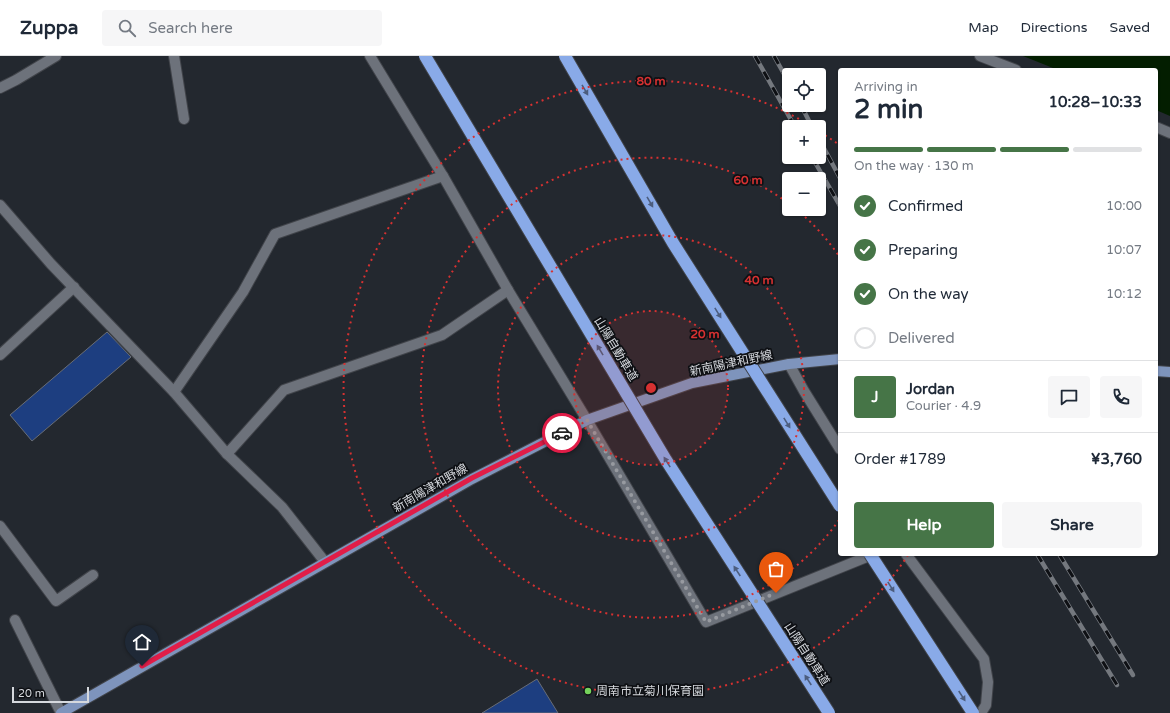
<!DOCTYPE html>
<meta charset="utf-8">
<style>
body{margin:0;font-family:"Varela Round","Noto Sans JP",sans-serif;background:#f6f6f7;color:#1f2937;height:100vh;display:flex;flex-direction:column;font-size:15px;white-space:nowrap}
*{box-sizing:border-box;margin:0}
p{font-size:13px;color:#747a83}
.icon{flex:none;width:22px;height:22px;fill:none;stroke:currentColor;stroke-width:2;stroke-linecap:round;stroke-linejoin:round}
.map{position:relative;flex:1;overflow:hidden}
.drawer{position:absolute;left:838px;top:12px;width:320px;height:488px;display:flex;flex-direction:column;background:#fff;border-radius:4px;box-shadow:0 1px 3px #0004}
.drawer>*{flex:none}
.tools{position:absolute;left:782px;top:12px;display:grid;gap:8px}
.tools a{display:grid;place-items:center;width:44px;height:44px;border-radius:4px;background:#fff;box-shadow:0 1px 3px #0004;font-size:20px}
.scale{position:absolute;left:12px;bottom:10px;width:77px;box-sizing:border-box;padding-left:4px;border:2px solid #d5d8dd;border-top:0;font-size:11px;line-height:14px;white-space:nowrap;color:#d5d8dd;-webkit-text-stroke:3px #0e1014;paint-order:stroke}
.pin{position:absolute;display:grid;place-items:center;width:34px;height:34px;color:#fff;margin:-41px -17px;border-radius:50% 50% 50% 0;rotate:-45deg;box-shadow:0 0 4px #0007}
.pin .icon{rotate:45deg}
.courier{position:absolute;display:grid;place-items:center;width:40px;height:40px;margin:-20px;border:3px solid #e11d48;border-radius:50%;background:#fff;color:#222;box-shadow:0 1px 5px #0007}
.overview em{font-style:normal;font-weight:700}
.overview div{display:flex;flex-direction:column-reverse}
.overview{display:flex;align-items:center;justify-content:space-between;height:68px;padding:0 16px}
h1{font-size:26px;font-weight:700;line-height:30px}
.bar{display:grid;grid-template-columns:repeat(4,1fr);gap:6px 4px;align-content:center;height:48px;padding:0 16px}
.bar i{height:5px;border-radius:3px;background:#e0e1e3}
.bar .selected{background:#467547}
.bar p{grid-column:span 4}
.line{display:flex;align-items:center;gap:10px;padding:0 16px;border-top:1px solid #e0e1e3}
.line div{flex:1}
.round{display:grid;place-items:center;flex:none;width:42px;height:42px;border-radius:4px;background:#f6f6f7}
ol{padding:0 16px;list-style:none}
li{display:flex;align-items:center;gap:12px;height:44px}
li p{margin-inline-start:auto}
li .icon{padding:4px;border-radius:50%;background:#467547;color:#fff;stroke-width:4}
li:last-child{color:#747a83}
li i{width:22px;height:22px;border:2px solid #e0e1e3;border-radius:50%}
.button{display:flex;gap:8px;margin-top:auto;padding:8px 16px}
.button a{flex:1;height:46px;border-radius:4px;background:#467547;color:#fff;font-size:16px;font-weight:700;line-height:46px;text-align:center}
.button a+a{background:#f6f6f7;color:#1f2937}
header{display:flex;align-items:center;gap:24px;box-sizing:border-box;height:56px;padding:0 20px;background:#fff;border-bottom:1px solid #e0e1e3}
header strong{font-size:19px}
nav{display:flex;gap:22px;margin-inline-start:auto;font-size:14px}
.search{width:280px;height:36px;background:#f6f6f7;display:flex;align-items:center;gap:10px;box-sizing:border-box;padding:0 14px;border-radius:4px;color:#747a83;font-size:15px}
.map>svg:first-child{display:block}
.water{fill:#031e00}
.building{fill:#1d3e80;stroke:#686d76}
.lines{fill:none;stroke-linecap:round;stroke-linejoin:round}
.minor-casing{stroke:#41444a;stroke-width:12}
.primary-casing{stroke:#41444a;stroke-width:12}
.minor{stroke:#6d727b;stroke-width:10}
.primary{stroke:#7e94bc;stroke-width:10}
.rail-casing{stroke:#74787e;stroke-width:4.5}
.rail{stroke:#0e1014;stroke-width:3;stroke-dasharray:9;stroke-linecap:butt}
.motorway-bridge-casing{stroke:#41444a;stroke-width:14;stroke-linecap:butt}
.motorway-bridge{stroke:#89aae8;stroke-width:12}
.oneway{fill:#4c5d7e}
.done{stroke:#979aa0;stroke-width:4;stroke-dasharray:0 7.2}
.route{stroke:#e11d48;stroke-width:5}
.ring{fill:none;stroke:#d63131;stroke-width:2;stroke-dasharray:2 4}
.poi-dot{fill:#75d25b;stroke:#0e1014;stroke-width:1.5}
.labels{text-anchor:middle;stroke-width:3.5;stroke-linejoin:round;paint-order:stroke}
.street-label{font-size:12px;fill:#d5d8dd;stroke:#0e1014}
.poi-label{font-size:12px;fill:#d5d8dd;stroke:#0e1014;text-anchor:start}
.centre{fill:#d63131;stroke:#0e1014;stroke-width:2}
.ring-label{font-size:12px;text-anchor:middle;font-weight:bold;fill:#d63131;stroke:#0e1014;stroke-width:3.5;stroke-linejoin:round;paint-order:stroke}
</style>
<header>
<strong>Zuppa</strong>
<div class="search"><svg class="icon" aria-label="search" viewBox="0 0 24 24"><circle cx="10" cy="10" r="6"/><path d="M15 15l6 6"/></svg>Search here</div>
<nav><a>Map</a><a>Directions</a><a>Saved</a></nav>
</header>
<div class="map">
<svg width="1170" height="657" viewBox="0 0 1170 657">
<rect width="100%" height="100%" fill="#23282f"/>
<polygon class="water" points="1023,0 1170,0 1170,60 1156,54 1156,14 1058,14"/>
<g class="building">
<polygon points="107,276 131,301 32,385 10,359"/>
<polygon points="537,623 558,657 482,657"/>
</g>
<g class="lines">
<g class="minor-casing">
<g id="minor">
<polyline points="174,0 184,63"/>
<polyline points="370,0 443,120 508,234 587,364 706,566 874,498"/>
<polyline points="980,0 1016,14"/>
<polyline points="0,32 16,24 56,0"/>
<polyline points="1156,71 1170,77"/>
<polyline points="0,149 51,208 174,336 227,398 282,451 325,506"/>
<polyline points="0,299 74,231"/>
<polyline points="789,308 804,335 840,393"/>
<polyline points="174,336 243,236 275,178 443,120"/>
<polyline points="227,398 284,334 442,279 508,234"/>
<polyline points="0,470 56,545 93,519"/>
<polyline points="906,498 984,603 988,626 986,649 981,657"/>
<polyline points="15,564 61,657"/>
</g>
</g>
<g class="primary-casing">
<g id="primary">
<polyline points="1156,315 1170,316"/>
<polyline points="61,657 472,423 587,364 692,327 789,308 840,303"/>
</g>
</g>
<use href="#minor" class="minor"/>
<use href="#primary" class="primary"/>
<g class="rail-casing">
<g id="rail">
<polyline points="755,0 795,71"/>
<polyline points="774,0 789,27"/>
<polyline points="801,49 812,71"/>
<polyline points="819,83 840,122"/>
<polyline points="812,101 840,150"/>
<polyline points="1037,498 1117,629"/>
<polyline points="1059,498 1133,619"/>
</g>
</g>
<use href="#rail" class="rail"/>
<g class="motorway-bridge-casing">
<g id="motorway-bridge">
<polyline points="425,0 666,404 829,657"/>
<polyline points="565,0 673,187 840,450"/>
<polyline points="870,498 973,657"/>
</g>
</g>
<use href="#motorway-bridge" class="motorway-bridge"/>
</g>
<defs><path id="oneway-solid" d="M-6-.8H1V-3.2L6.5 0L1 3.2V.8H-6Z"/></defs>
<g class="oneway">
<use href="#oneway-solid" transform="translate(585 34) rotate(60)"/>
<use href="#oneway-solid" transform="translate(650 146) rotate(60)"/>
<use href="#oneway-solid" transform="translate(718 257) rotate(58)"/>
<use href="#oneway-solid" transform="translate(600 294) rotate(-121)"/>
<use href="#oneway-solid" transform="translate(787 367) rotate(58)"/>
<use href="#oneway-solid" transform="translate(667 406) rotate(-122)"/>
<use href="#oneway-solid" transform="translate(737 515) rotate(-123)"/>
<use href="#oneway-solid" transform="translate(891 531) rotate(58)"/>
<use href="#oneway-solid" transform="translate(808 624) rotate(-123)"/>
<use href="#oneway-solid" transform="translate(962 640) rotate(57)"/>
</g>
<g class="lines">
<polyline class="done" points="562,377 587,364 706,566 776,537"/>
<polyline class="route" points="142,610 472,422 562,377"/>
</g>
<circle cx="651" cy="332" r="77" fill="#d63131" fill-opacity=".12"/>
<g class="ring">
<circle cx="651" cy="332" r="77"/>
<circle cx="651" cy="332" r="153"/>
<path d="M839 464A230 230 0 1 1 788 147M796 153A230 230 0 0 1 839 200"/>
<path d="M908 499A307 307 0 1 1 811 70M820 76A307 307 0 0 1 838 88"/>
</g>
<circle class="poi-dot" cx="588" cy="635" r="4"/>
<g class="labels">
<g class="street-label">
<text transform="translate(616 293) rotate(59)" y="4">山陽自動車道</text>
<text transform="translate(731 307) rotate(-12)" y="4">新南陽津和野線</text>
<text transform="translate(430 432) rotate(-30)" y="4">新南陽津和野線</text>
<text transform="translate(807 598) rotate(57)" y="4">山陽自動車道</text>
</g>
<g class="poi-label">
<text x="596" y="639">周南市立菊川保育園</text>
</g>
</g>
<circle cx="651" cy="332" r="6" class="centre"/>
<g class="ring-label">
<text x="651" y="29">80 m</text>
<text x="748" y="128">60 m</text>
<text x="759" y="228">40 m</text>
<text x="705" y="282">20 m</text>
</g>
</svg>
<div class="tools">
<a><svg class="icon" aria-label="locate" viewBox="0 0 24 24"><circle cx="12" cy="12" r="6"/><path d="M12 2v4M12 18v4M2 12h4M18 12h4"/></svg></a>
<a>+</a>
<a>−</a>
</div>
<div class="scale">20 m</div>
<div class="pin" style="left:776px;top:537px;background:#ea580c"><svg class="icon" aria-label="bag" viewBox="0 0 24 24"><path d="M5 8h14l-1 12H6zM9 8a3 3 0 0 1 6 0"/></svg></div>
<div class="pin" style="left:142px;top:610px;background:#1f2937"><svg class="icon" aria-label="home" viewBox="0 0 24 24"><path d="M3 11l9-7 9 7M6 9v11h12V9"/></svg></div>
<div class="courier" style="left:562px;top:377px"><svg class="icon" aria-label="car" viewBox="0 0 24 24"><path d="M5 17H2v-5l4-1 3-4h7l3 4 3 1v5h-3M9 17h6M6 11h13"/><circle cx="7" cy="17" r="2"/><circle cx="17" cy="17" r="2"/></svg></div>
<section class="drawer">
<div class="overview"><div><h1>2 min</h1><p>Arriving in</p></div><em>10:28–10:33</em></div>
<div class="bar"><i class="selected"></i><i class="selected"></i><i class="selected"></i><i></i><p>On the way · 130 m</p></div>
<ol>
<li><svg class="icon" aria-label="check" viewBox="0 0 24 24"><path d="M5 12l5 5 9-10"/></svg>Confirmed<p>10:00</p></li>
<li><svg class="icon" aria-label="check" viewBox="0 0 24 24"><path d="M5 12l5 5 9-10"/></svg>Preparing<p>10:07</p></li>
<li><svg class="icon" aria-label="check" viewBox="0 0 24 24"><path d="M5 12l5 5 9-10"/></svg>On the way<p>10:12</p></li>
<li><i></i>Delivered</li>
</ol>
<div class="line" style="height:72px"><b class="round" style="background:#467547;color:#fff">J</b><div><b>Jordan</b><p>Courier · 4.9</p></div><a class="round"><svg class="icon" aria-label="chat" viewBox="0 0 24 24"><path d="M4 5h16v11H9l-5 4z"/></svg></a><a class="round"><svg class="icon" aria-label="phone" viewBox="0 0 24 24"><path d="M5 4h4l2 5-3 2q2 4 5 5l2-3 5 2v4C11 20 4 13 5 4z"/></svg></a></div>
<div class="line" style="height:52px"><div>Order #1789</div><b>¥3,760</b></div>
<div class="button"><a>Help</a><a>Share</a></div>
</section>
</div>
